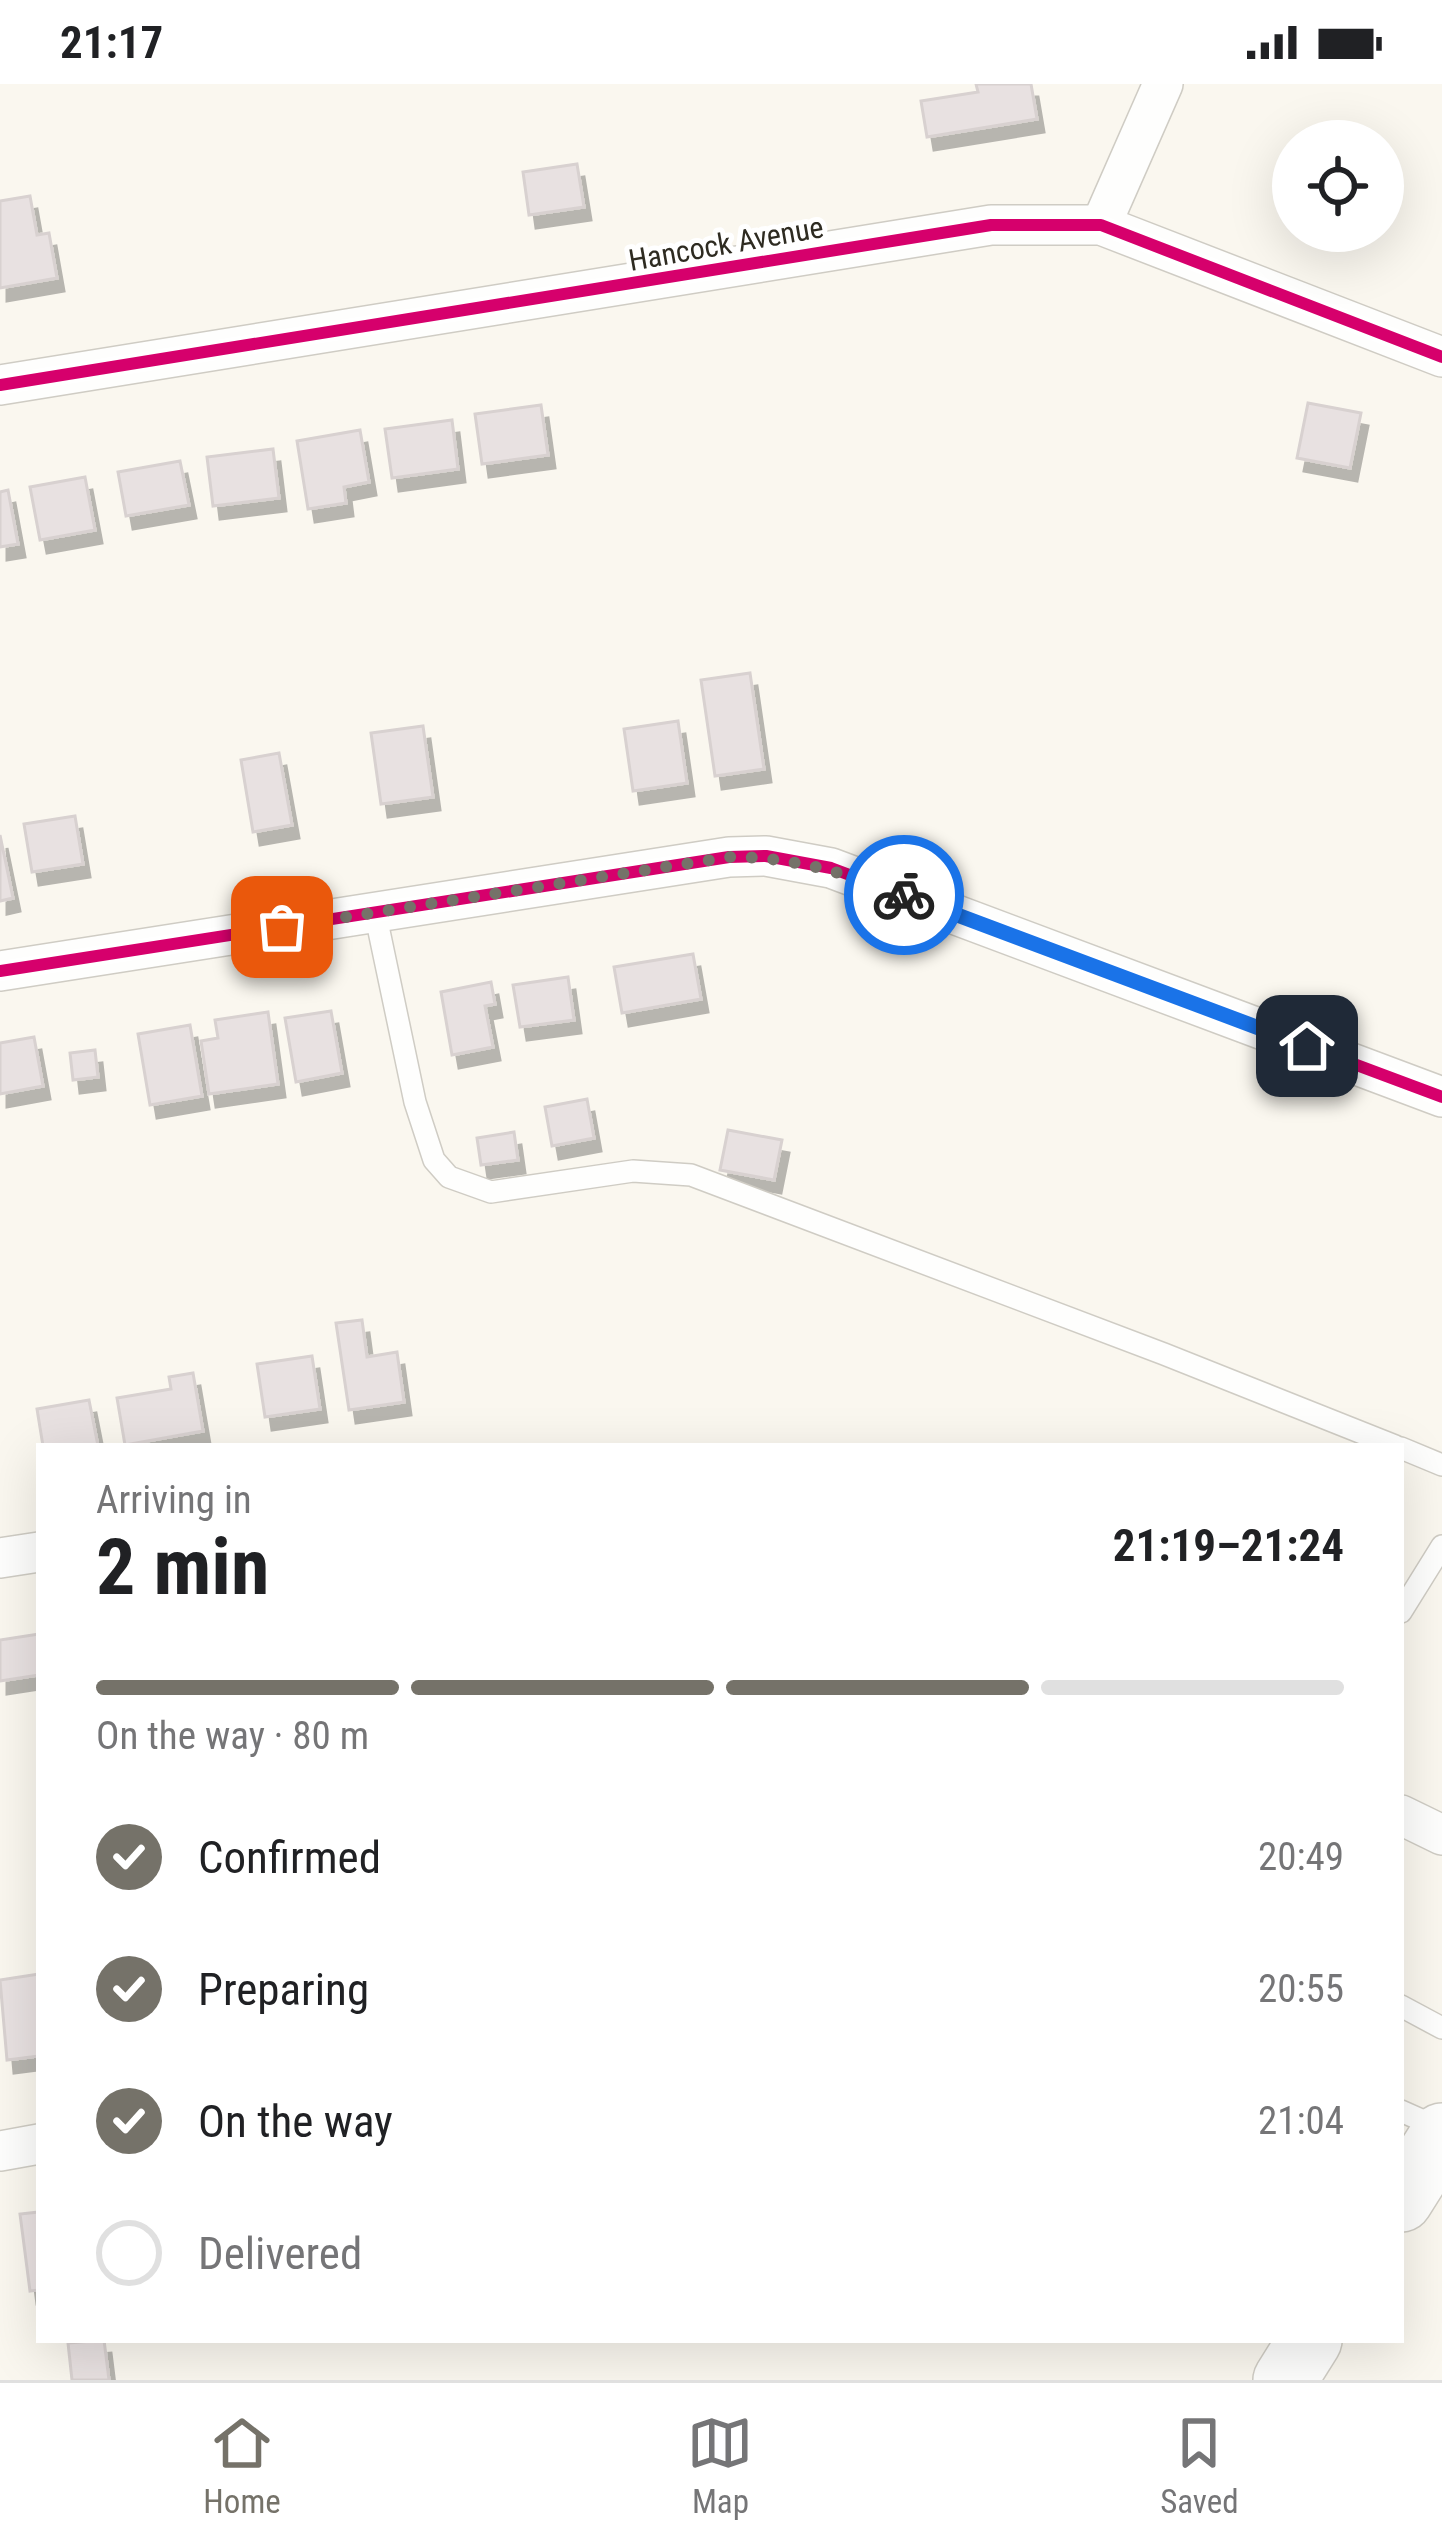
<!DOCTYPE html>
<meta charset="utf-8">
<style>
body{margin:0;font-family:"Roboto Condensed",sans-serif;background:#f2f2f2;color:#202124;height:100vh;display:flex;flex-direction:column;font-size:45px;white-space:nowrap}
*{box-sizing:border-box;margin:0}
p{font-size:39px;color:#757577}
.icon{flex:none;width:66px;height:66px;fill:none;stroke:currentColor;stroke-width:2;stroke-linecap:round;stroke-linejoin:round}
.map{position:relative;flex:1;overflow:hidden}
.panel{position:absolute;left:36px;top:1359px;width:1368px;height:900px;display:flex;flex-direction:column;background:#fff;border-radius:0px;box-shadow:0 12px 48px #0002}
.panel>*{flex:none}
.tools{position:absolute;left:1272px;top:36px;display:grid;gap:24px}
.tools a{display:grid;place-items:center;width:132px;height:132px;border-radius:50%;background:#fff;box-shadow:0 12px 48px #0002;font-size:60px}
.pin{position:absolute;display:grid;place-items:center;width:102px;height:102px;color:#fff;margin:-51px;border-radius:24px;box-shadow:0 6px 18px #0006}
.courier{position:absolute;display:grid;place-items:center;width:120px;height:120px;margin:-60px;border:9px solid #1a73e8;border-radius:50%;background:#fff;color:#222;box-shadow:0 3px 15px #0007}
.head em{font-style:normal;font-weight:700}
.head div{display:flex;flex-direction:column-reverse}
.head{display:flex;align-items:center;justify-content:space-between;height:204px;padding:0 60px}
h1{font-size:78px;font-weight:700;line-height:90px}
.bar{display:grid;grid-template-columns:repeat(4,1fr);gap:18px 12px;align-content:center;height:144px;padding:0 60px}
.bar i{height:15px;border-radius:9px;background:#e0e0e0}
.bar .current{background:#757269}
.bar p{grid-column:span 4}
ol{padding:0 60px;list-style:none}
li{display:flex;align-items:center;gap:36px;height:132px}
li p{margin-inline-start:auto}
li .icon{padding:12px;border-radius:50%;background:#757269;color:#fff;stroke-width:4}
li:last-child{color:#757577}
li i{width:66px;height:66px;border:6px solid #e0e0e0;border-radius:50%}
.status{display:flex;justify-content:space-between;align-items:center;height:84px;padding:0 60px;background:#fff;direction:ltr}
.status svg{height:33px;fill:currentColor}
.dock{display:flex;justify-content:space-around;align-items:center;height:168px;border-top:3px solid #e0e0e0;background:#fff;font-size:33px;color:#757577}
.dock a{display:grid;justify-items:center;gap:6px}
.dock .current{color:#757269}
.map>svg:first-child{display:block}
.building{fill:#e8e1e1;stroke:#d8d1d0;stroke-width:3;filter:url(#shadow)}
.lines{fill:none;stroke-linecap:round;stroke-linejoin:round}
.lane-casing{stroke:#cfccc4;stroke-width:24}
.street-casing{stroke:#cfccc4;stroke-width:42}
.primary-casing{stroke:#cfccc4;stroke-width:66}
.lane{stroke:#fefefd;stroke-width:21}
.street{stroke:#fefefd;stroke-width:39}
.primary{stroke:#fefefd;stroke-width:63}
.cycleway-casing{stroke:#fff;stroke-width:20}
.cycleway{stroke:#d6006c;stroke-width:12}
.done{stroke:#757269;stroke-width:12;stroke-dasharray:0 21.6}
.route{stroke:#1a73e8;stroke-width:15}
.labels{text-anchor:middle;stroke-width:10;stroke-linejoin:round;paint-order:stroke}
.street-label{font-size:30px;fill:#2e2b21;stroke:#fff}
</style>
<div class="status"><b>21:17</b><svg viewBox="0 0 49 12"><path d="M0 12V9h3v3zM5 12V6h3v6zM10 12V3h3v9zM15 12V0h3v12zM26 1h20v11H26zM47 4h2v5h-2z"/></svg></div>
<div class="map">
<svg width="1442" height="2296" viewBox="0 0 1442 2296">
<defs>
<filter id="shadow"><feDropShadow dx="7" dy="13" stdDeviation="0" flood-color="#0004"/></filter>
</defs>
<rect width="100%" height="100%" fill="#faf7ef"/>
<g class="building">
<polygon points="976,0 1031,0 1037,35 927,53 921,17 978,8"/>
<polygon points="577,80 584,123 529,131 523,88"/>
<polygon points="30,112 37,151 49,149 57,194 0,204 0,117"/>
<polygon points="1308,319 1361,329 1350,384 1297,374"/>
<polygon points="541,321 548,371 482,380 475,330"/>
<polygon points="452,336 458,385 392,394 385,345"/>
<polygon points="360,346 369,398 344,403 346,419 308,425 297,357"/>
<polygon points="273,365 279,414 213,422 207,373"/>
<polygon points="180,377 189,421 126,432 118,388"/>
<polygon points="85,393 95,446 40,456 30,403"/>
<polygon points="8,406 18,460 0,463 0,408"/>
<polygon points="750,589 764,685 715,692 701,596"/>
<polygon points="678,637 687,699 633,707 624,645"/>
<polygon points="423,642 433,713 381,720 371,649"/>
<polygon points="279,669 292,741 253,748 241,676"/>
<polygon points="75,732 83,780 32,788 24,740"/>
<polygon points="0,751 13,814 0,817"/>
<polygon points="693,870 701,915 622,929 614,883"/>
<polygon points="568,893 574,936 520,943 513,901"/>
<polygon points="491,898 495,920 485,922 493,963 452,971 441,908"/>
<polygon points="331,927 342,989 296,998 285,934"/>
<polygon points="268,928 278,1000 209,1010 201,957 218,954 215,936"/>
<polygon points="190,941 202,1012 150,1021 138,950"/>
<polygon points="34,953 43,1002 0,1010 0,959"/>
<polygon points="95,966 98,993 73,996 70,969"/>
<polygon points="587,1015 594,1054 552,1062 545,1023"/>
<polygon points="728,1046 782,1056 774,1096 720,1086"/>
<polygon points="514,1048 518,1076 481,1081 477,1054"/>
<polygon points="362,1236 367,1273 397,1268 404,1318 349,1326 336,1239"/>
<polygon points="312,1272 320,1325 265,1333 257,1280"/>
<polygon points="193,1289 203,1347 125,1361 117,1314 171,1305 169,1293"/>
<polygon points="89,1316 98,1362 43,1362 37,1325"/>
<polygon points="39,1550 39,1591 0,1597 0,1556"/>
<polygon points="39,1890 39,1972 7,1976 0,1896"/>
<polygon points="39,2128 39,2206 30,2207 20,2130"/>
<polygon points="104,2256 109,2296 72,2296 68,2259"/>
</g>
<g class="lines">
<g class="lane-casing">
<g id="lane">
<polyline points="375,828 415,1018 434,1076 449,1093 491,1108 633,1087 691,1091 1164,1270 1395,1362"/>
<polyline points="1401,1364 1442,1381"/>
<polyline points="1401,1528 1442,1462"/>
<polyline points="1401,1922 1442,1944"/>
<polyline points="1401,2027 1439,2044"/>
</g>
</g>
<g class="street-casing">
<g id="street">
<polyline points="1101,141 1163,0"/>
<polyline points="0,301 991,141 1101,141 1442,273"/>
<polyline points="0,887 729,773 766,772 831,784 1442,1013"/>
<polyline points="0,1474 39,1468"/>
<polyline points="1401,1731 1442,1751"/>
<polyline points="0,2067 39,2060"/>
</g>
</g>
<g class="primary-casing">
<g id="primary">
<polyline points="1401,2116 1442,2051"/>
<polyline points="1285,2296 1310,2256"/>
</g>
</g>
<use href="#lane" class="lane"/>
<use href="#street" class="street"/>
<use href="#primary" class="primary"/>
<g class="cycleway-casing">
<g id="cycleway">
<polyline points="0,301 991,141 1101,141 1442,273"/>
<polyline points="0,887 729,773 766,772 831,784 1442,1013"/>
</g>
</g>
<use href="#cycleway" class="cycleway"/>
</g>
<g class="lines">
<path class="done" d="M282,843L729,773C792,772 846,790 904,811"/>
<polyline class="route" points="904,811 1307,962"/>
</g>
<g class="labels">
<g class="street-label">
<text transform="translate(726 160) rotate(-10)" y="10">Hancock Avenue</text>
</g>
</g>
</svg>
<div class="tools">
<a><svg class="icon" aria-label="locate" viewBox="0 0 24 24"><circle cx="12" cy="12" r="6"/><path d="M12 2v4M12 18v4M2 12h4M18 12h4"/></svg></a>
</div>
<div class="pin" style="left:282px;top:843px;background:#ea580c"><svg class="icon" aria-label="bag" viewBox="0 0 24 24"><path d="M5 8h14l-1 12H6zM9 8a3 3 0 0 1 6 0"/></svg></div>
<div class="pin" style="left:1307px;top:962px;background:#1f2937"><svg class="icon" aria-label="home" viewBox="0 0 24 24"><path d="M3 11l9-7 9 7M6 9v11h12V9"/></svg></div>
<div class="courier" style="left:904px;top:811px"><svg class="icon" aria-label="bike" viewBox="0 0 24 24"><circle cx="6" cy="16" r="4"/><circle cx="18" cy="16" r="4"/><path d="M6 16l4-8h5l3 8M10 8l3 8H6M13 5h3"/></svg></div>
<section class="panel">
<div class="head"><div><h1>2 min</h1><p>Arriving in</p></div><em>21:19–21:24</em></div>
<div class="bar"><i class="current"></i><i class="current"></i><i class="current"></i><i></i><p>On the way · 80 m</p></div>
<ol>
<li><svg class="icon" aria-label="check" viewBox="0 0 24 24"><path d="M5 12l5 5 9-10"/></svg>Confirmed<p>20:49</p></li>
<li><svg class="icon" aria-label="check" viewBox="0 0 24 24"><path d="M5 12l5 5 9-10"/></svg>Preparing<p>20:55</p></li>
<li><svg class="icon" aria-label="check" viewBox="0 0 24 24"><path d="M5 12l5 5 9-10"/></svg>On the way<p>21:04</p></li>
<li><i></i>Delivered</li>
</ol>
</section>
</div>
<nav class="dock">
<a class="current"><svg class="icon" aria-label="home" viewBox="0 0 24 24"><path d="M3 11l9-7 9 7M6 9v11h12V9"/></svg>Home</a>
<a><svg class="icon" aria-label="map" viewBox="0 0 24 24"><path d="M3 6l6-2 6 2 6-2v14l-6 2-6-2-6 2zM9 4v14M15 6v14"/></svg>Map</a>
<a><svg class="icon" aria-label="saved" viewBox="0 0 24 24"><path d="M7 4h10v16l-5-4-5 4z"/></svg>Saved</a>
</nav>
